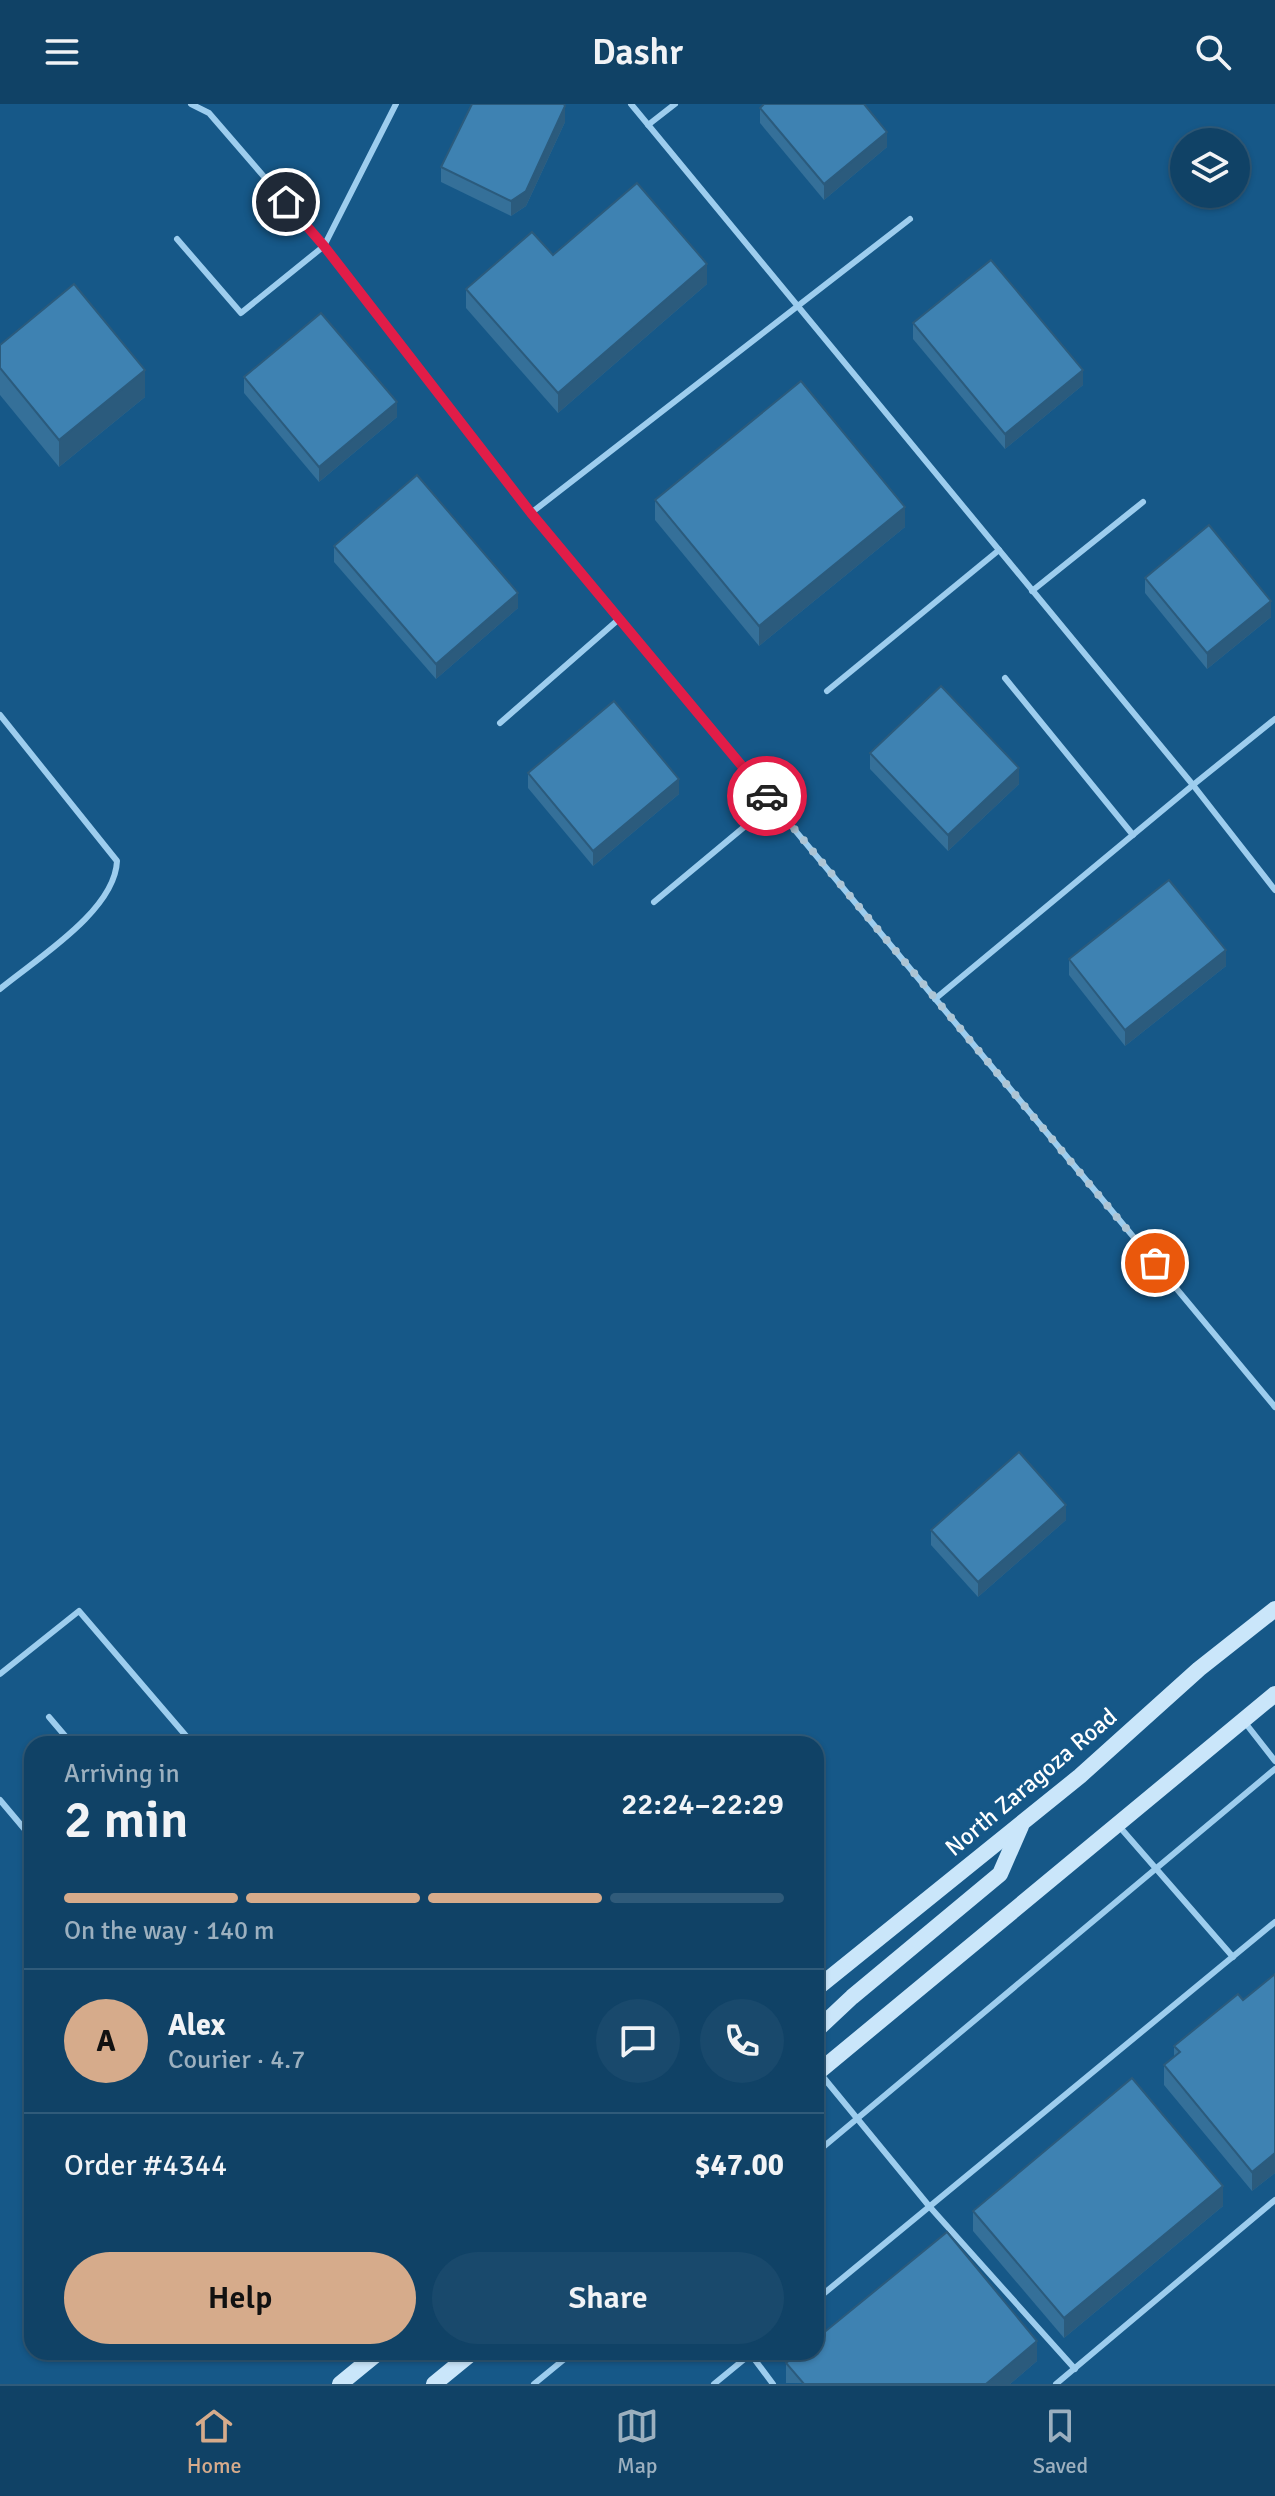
<!DOCTYPE html>
<meta charset="utf-8">
<style>
body{margin:0;font-family:Signika,sans-serif;background:#19496c;color:#f1f3f6;height:100vh;display:flex;flex-direction:column;font-size:30px;white-space:nowrap}
*{box-sizing:border-box;margin:0}
p{font-size:26px;color:#9cb0bf}
.icon{flex:none;width:44px;height:44px;fill:none;stroke:currentColor;stroke-width:2;stroke-linecap:round;stroke-linejoin:round}
.map{position:relative;flex:1;overflow:hidden}
.panel{position:absolute;left:24px;top:1632px;width:800px;height:624px;display:flex;flex-direction:column;background:#104266;border-radius:24px;box-shadow:0 2px 6px #0004,0 0 0 2px #305b7a}
.panel>*{flex:none}
.tools{position:absolute;left:1170px;top:24px;display:grid;gap:16px}
.tools a{display:grid;place-items:center;width:80px;height:80px;border-radius:50%;background:#104266;box-shadow:0 2px 6px #0004,0 0 0 2px #305b7a;font-size:40px}
.pin{position:absolute;display:grid;place-items:center;width:68px;height:68px;color:#fff;margin:-34px;border:4px solid #fff;border-radius:50%;box-shadow:0 2px 8px #0007}
.courier{position:absolute;display:grid;place-items:center;width:80px;height:80px;margin:-40px;border:6px solid #e11d48;border-radius:50%;background:#fff;color:#222;box-shadow:0 2px 10px #0007}
.overview em{font-style:normal;font-weight:600}
.overview div{display:flex;flex-direction:column-reverse}
.overview{display:flex;align-items:center;justify-content:space-between;height:136px;padding:0 40px}
h1{font-size:52px;font-weight:600;line-height:60px}
.bar{display:grid;grid-template-columns:repeat(4,1fr);gap:12px 8px;align-content:center;height:96px;padding:0 40px}
.bar i{height:10px;border-radius:6px;background:#305b7a}
.bar .on{background:#d6ab8b}
.bar p{grid-column:span 4}
.line{display:flex;align-items:center;gap:20px;padding:0 40px;border-top:2px solid #305b7a}
.line div{flex:1}
.round{display:grid;place-items:center;flex:none;width:84px;height:84px;border-radius:42px;background:#19496c}
.action{display:flex;gap:16px;margin-top:auto;padding:16px 40px}
.action a{flex:1;height:92px;border-radius:48px;background:#d6ab8b;color:#111;font-size:32px;font-weight:600;line-height:92px;text-align:center}
.action a+a{background:#19496c;color:#f1f3f6}
header{display:flex;justify-content:space-between;align-items:center;height:104px;padding:0 40px;background:#104266;font-size:36px;font-weight:600}
.menu{display:flex;justify-content:space-around;align-items:center;height:112px;border-top:2px solid #305b7a;background:#104266;font-size:22px;color:#9cb0bf}
.menu a{display:grid;justify-items:center;gap:4px}
.menu .on{color:#d6ab8b}
.map>svg:first-child{display:block}
.lines{fill:none;stroke-linecap:round;stroke-linejoin:round}
.service{stroke:#9dcdee;stroke-width:6}
.secondary{stroke:#cae6fa;stroke-width:16}
.wall{fill:#357099}
.shaded-wall{fill:#2b5b7d}
.building{fill:#3e82b2;stroke:#2b5b7d;stroke-width:2}
.done{stroke:#adc5d5;stroke-width:8;stroke-dasharray:0 14.4}
.route{stroke:#e11d48;stroke-width:10}
.labels{text-anchor:middle;stroke-width:6;stroke-linejoin:round;paint-order:stroke}
.street-label{font-size:24px;fill:#fff;stroke:#165888}
</style>
<header><svg class="icon" aria-label="menu" viewBox="0 0 24 24"><path d="M4 6h16M4 12h16M4 18h16"/></svg>Dashr<svg class="icon" aria-label="search" viewBox="0 0 24 24"><circle cx="10" cy="10" r="6"/><path d="M15 15l6 6"/></svg></header>
<div class="map">
<svg width="1275" height="2280" viewBox="0 0 1275 2280">
<rect width="100%" height="100%" fill="#165888"/>
<g class="lines">
<g class="service">
<polyline points="191,0 209,9 324,142 531,409 1275,1303"/>
<polyline points="631,0 1193,681 935,895"/>
<polyline points="648,21 675,0"/>
<polyline points="177,135 241,209 324,142 396,0"/>
<polyline points="531,409 910,115"/>
<polyline points="1032,487 1143,398"/>
<polyline points="1005,574 1133,731"/>
<polyline points="827,587 999,446"/>
<path d="M0,611L117,757C115,807 36,855 0,885"/>
<polyline points="1275,615 1193,681 1275,786"/>
<polyline points="500,619 619,515"/>
<polyline points="654,798 773,699"/>
<polyline points="0,1570 79,1507 193,1640"/>
<polyline points="49,1613 72,1640"/>
<polyline points="1243,1616 1275,1657"/>
<polyline points="0,1696 32,1734"/>
<polyline points="1118,1721 1233,1853"/>
<polyline points="819,1968 929,2102 1075,2265"/>
<polyline points="816,2049 1275,1665"/>
<polyline points="816,2196 1275,1818"/>
<polyline points="749,2248 773,2280"/>
<polyline points="534,2280 573,2248"/>
<polyline points="714,2280 753,2248"/>
<polyline points="1056,2280 1275,2096"/>
</g>
<g class="secondary">
<polyline points="816,1885 1080,1672 1199,1565 1275,1505"/>
<polyline points="816,1934 819,1924 852,1893 1000,1770 1021,1722"/>
<polyline points="816,1970 1275,1590"/>
<polyline points="340,2280 379,2248"/>
<polyline points="434,2280 473,2248"/>
</g>
</g>
<g class="wall">
<polygon points="760,4 887,43 824,96 760,19"/>
<polygon points="565,18 526,102 511,112 441,78 441,63"/>
<polygon points="553,151 707,180 558,309 466,204 466,185"/>
<polygon points="913,219 1083,281 1005,345 913,235"/>
<polygon points="0,241 145,293 59,363 0,291"/>
<polygon points="244,273 397,313 319,378 244,289"/>
<polygon points="655,396 905,423 759,542 655,416"/>
<polygon points="334,442 518,504 436,575 334,458"/>
<polygon points="1145,474 1271,513 1207,565 1145,489"/>
<polygon points="870,649 1019,680 948,747 870,665"/>
<polygon points="528,669 679,690 593,762 528,684"/>
<polygon points="1069,855 1226,862 1125,942 1069,871"/>
<polygon points="1066,1416 978,1493 931,1441 931,1426"/>
<polygon points="1275,1870 1275,2069 1252,2087 1164,1981 1164,1961 1174,1953 1174,1942 1243,1896"/>
<polygon points="1223,2102 1064,2234 973,2127 973,2107"/>
<polygon points="1037,2257 1010,2280 786,2279 786,2259"/>
</g>
<g class="shaded-wall">
<polygon points="565,2 565,18 526,102 511,112 511,97"/>
<polygon points="887,28 887,43 824,96 824,80"/>
<polygon points="707,160 707,180 558,309 558,289"/>
<polygon points="145,266 145,293 59,363 59,336"/>
<polygon points="1083,266 1083,281 1005,345 1005,330"/>
<polygon points="397,298 397,313 319,378 319,363"/>
<polygon points="905,403 905,423 759,542 759,522"/>
<polygon points="518,489 518,504 436,575 436,560"/>
<polygon points="1271,497 1271,513 1207,565 1207,549"/>
<polygon points="1019,664 1019,680 948,747 948,731"/>
<polygon points="679,675 679,690 593,762 593,747"/>
<polygon points="1226,846 1226,862 1125,942 1125,926"/>
<polygon points="1066,1401 1066,1416 978,1493 978,1478"/>
<polygon points="1275,2049 1275,2069 1252,2087 1252,2068"/>
<polygon points="1223,2082 1223,2102 1064,2234 1064,2214"/>
<polygon points="1037,2237 1037,2257 1010,2280 986,2280"/>
</g>
<g class="building">
<polygon points="472,0 564,0 565,2 526,87 511,97 441,63"/>
<polygon points="764,0 864,0 887,28 824,80 760,4"/>
<polygon points="637,79 707,160 558,289 466,185 532,128 553,151"/>
<polygon points="991,156 1083,266 1005,330 913,219"/>
<polygon points="74,180 145,266 59,336 0,264 0,241"/>
<polygon points="321,209 397,298 319,363 244,273"/>
<polygon points="801,277 905,403 759,522 655,396"/>
<polygon points="417,371 518,489 436,560 334,442"/>
<polygon points="1209,421 1271,497 1207,549 1145,474"/>
<polygon points="941,582 1019,664 948,731 870,649"/>
<polygon points="614,597 679,675 593,747 528,669"/>
<polygon points="1169,776 1226,846 1125,926 1069,855"/>
<polygon points="1019,1348 1066,1401 978,1478 931,1426"/>
<polygon points="1275,1870 1275,2049 1252,2068 1164,1961 1180,1948 1174,1942 1238,1890 1243,1896"/>
<polygon points="1132,1974 1223,2082 1064,2214 973,2107"/>
<polygon points="947,2128 1037,2237 986,2280 804,2280 786,2259 800,2248 816,2248 816,2235"/>
</g>
<g class="lines">
<polyline class="done" points="767,692 1155,1159"/>
<polyline class="route" points="286,98 324,142 531,409 767,692"/>
</g>
<g class="labels">
<g class="street-label">
<text transform="translate(1031 1678) rotate(-40)" y="8">North Zaragoza Road</text>
</g>
</g>
</svg>
<div class="tools">
<a><svg class="icon" aria-label="layers" viewBox="0 0 24 24"><path d="M12 4l9 5-9 5-9-5zM3 14l9 5 9-5"/></svg></a>
</div>
<div class="pin" style="left:1155px;top:1159px;background:#ea580c"><svg class="icon" aria-label="bag" viewBox="0 0 24 24"><path d="M5 8h14l-1 12H6zM9 8a3 3 0 0 1 6 0"/></svg></div>
<div class="pin" style="left:286px;top:98px;background:#1f2937"><svg class="icon" aria-label="home" viewBox="0 0 24 24"><path d="M3 11l9-7 9 7M6 9v11h12V9"/></svg></div>
<div class="courier" style="left:767px;top:692px"><svg class="icon" aria-label="car" viewBox="0 0 24 24"><path d="M5 17H2v-5l4-1 3-4h7l3 4 3 1v5h-3M9 17h6M6 11h13"/><circle cx="7" cy="17" r="2"/><circle cx="17" cy="17" r="2"/></svg></div>
<section class="panel">
<div class="overview"><div><h1>2 min</h1><p>Arriving in</p></div><em>22:24–22:29</em></div>
<div class="bar"><i class="on"></i><i class="on"></i><i class="on"></i><i></i><p>On the way · 140 m</p></div>
<div class="line" style="height:144px"><b class="round" style="background:#d6ab8b;color:#111">A</b><div><b>Alex</b><p>Courier · 4.7</p></div><a class="round"><svg class="icon" aria-label="chat" viewBox="0 0 24 24"><path d="M4 5h16v11H9l-5 4z"/></svg></a><a class="round"><svg class="icon" aria-label="phone" viewBox="0 0 24 24"><path d="M5 4h4l2 5-3 2q2 4 5 5l2-3 5 2v4C11 20 4 13 5 4z"/></svg></a></div>
<div class="line" style="height:104px"><div>Order #4344</div><b>$47.00</b></div>
<div class="action"><a>Help</a><a>Share</a></div>
</section>
</div>
<nav class="menu">
<a class="on"><svg class="icon" aria-label="home" viewBox="0 0 24 24"><path d="M3 11l9-7 9 7M6 9v11h12V9"/></svg>Home</a>
<a><svg class="icon" aria-label="map" viewBox="0 0 24 24"><path d="M3 6l6-2 6 2 6-2v14l-6 2-6-2-6 2zM9 4v14M15 6v14"/></svg>Map</a>
<a><svg class="icon" aria-label="saved" viewBox="0 0 24 24"><path d="M7 4h10v16l-5-4-5 4z"/></svg>Saved</a>
</nav>
